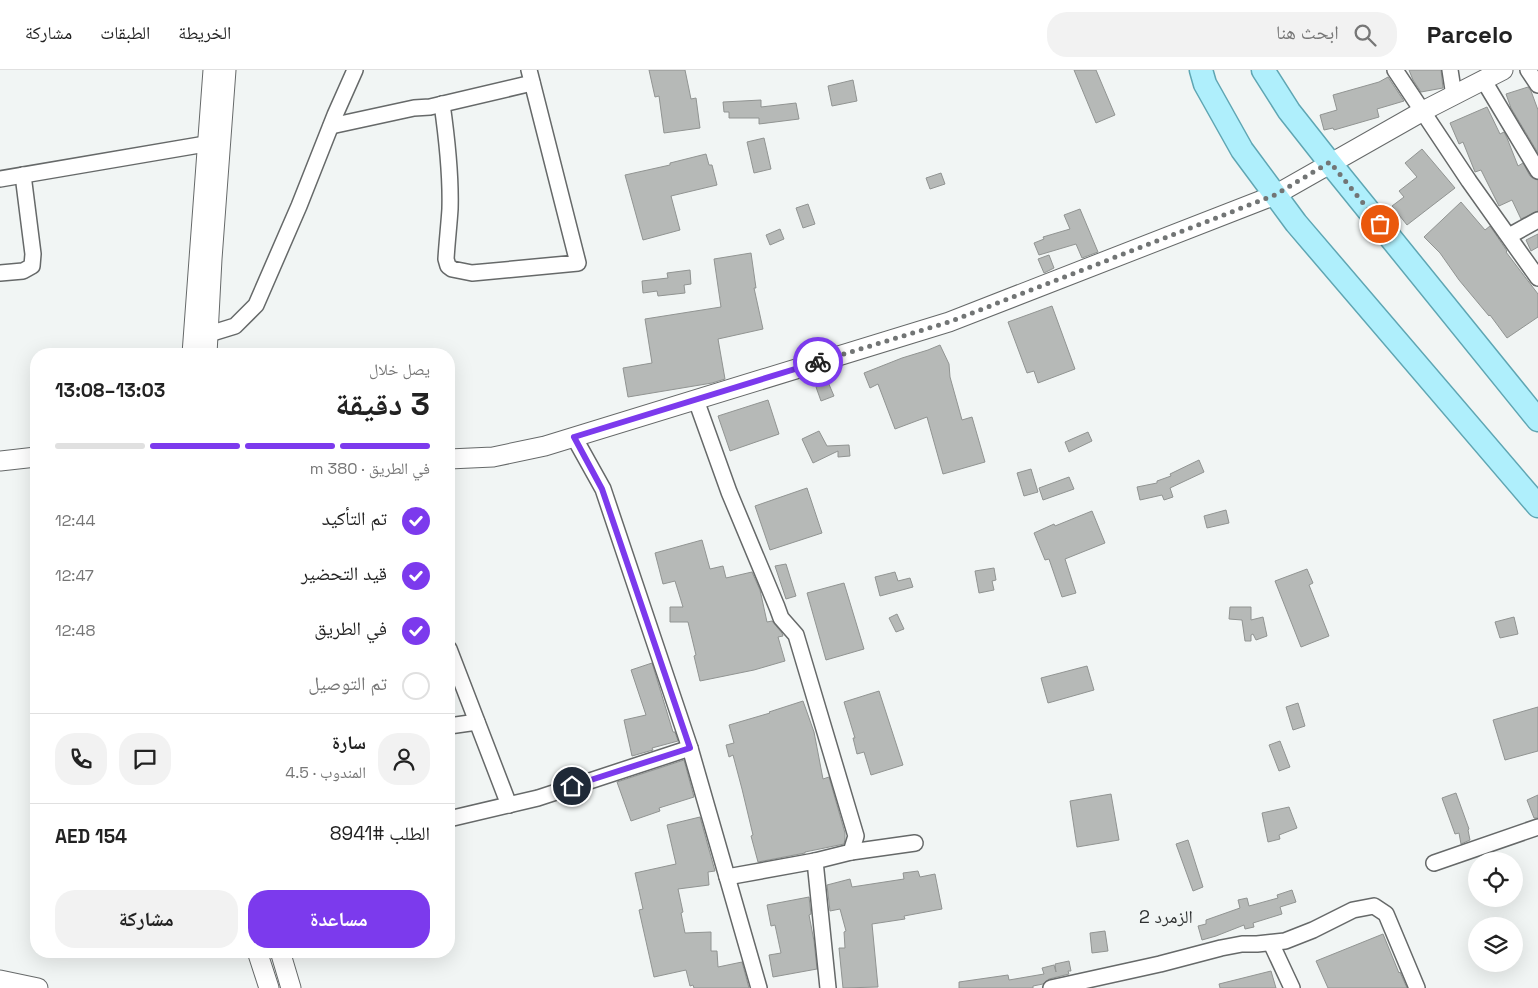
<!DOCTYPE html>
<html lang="ar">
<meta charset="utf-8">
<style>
body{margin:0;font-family:"Space Grotesk","Noto Naskh Arabic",sans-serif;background:#f2f2f2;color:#222;direction:rtl;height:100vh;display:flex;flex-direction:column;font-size:19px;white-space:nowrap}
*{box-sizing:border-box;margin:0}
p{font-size:16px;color:#767676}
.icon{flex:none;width:28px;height:28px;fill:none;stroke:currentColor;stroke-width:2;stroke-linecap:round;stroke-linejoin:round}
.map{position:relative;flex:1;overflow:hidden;direction:ltr}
.details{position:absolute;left:30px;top:278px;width:425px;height:610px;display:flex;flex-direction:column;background:#fff;border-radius:20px;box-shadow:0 5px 20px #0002;direction:rtl}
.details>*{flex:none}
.tools{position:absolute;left:1468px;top:782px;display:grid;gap:10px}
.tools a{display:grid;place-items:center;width:55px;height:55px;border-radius:50%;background:#fff;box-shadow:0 5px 20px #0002;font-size:25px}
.pin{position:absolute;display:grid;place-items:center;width:42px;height:42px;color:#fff;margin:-21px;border:2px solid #fff;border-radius:50%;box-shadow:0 1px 5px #0007}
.courier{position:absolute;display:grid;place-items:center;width:50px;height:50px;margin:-25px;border:4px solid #7c3aed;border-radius:50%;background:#fff;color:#222;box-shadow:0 1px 6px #0007}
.head em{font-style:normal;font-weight:800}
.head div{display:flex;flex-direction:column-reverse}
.head{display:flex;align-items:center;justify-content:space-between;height:85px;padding:0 25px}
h1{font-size:32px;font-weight:800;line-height:38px}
.bar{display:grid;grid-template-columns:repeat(4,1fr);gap:8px 5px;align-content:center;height:60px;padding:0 25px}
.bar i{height:6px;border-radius:4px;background:#e0e0e0}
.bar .selected{background:#7c3aed}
.bar p{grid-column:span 4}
.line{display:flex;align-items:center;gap:12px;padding:0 25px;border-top:1px solid #e0e0e0}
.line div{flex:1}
.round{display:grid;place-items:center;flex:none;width:52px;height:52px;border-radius:20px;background:#f2f2f2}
ol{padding:0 25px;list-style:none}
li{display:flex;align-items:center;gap:15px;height:55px}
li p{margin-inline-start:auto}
li .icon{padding:5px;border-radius:50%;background:#7c3aed;color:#fff;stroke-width:4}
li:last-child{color:#767676}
li i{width:28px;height:28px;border:2px solid #e0e0e0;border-radius:50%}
.button{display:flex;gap:10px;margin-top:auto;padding:10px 25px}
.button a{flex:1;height:58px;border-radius:20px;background:#7c3aed;color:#fff;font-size:20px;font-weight:800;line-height:58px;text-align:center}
.button a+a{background:#f2f2f2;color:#222}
header{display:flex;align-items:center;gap:30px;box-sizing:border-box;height:70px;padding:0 25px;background:#fff;border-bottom:1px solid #e0e0e0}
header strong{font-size:24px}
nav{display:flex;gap:28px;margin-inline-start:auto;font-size:18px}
.search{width:350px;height:45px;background:#f2f2f2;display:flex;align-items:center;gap:12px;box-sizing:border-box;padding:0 18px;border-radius:20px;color:#767676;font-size:19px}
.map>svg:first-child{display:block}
.building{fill:#b6b9b7;stroke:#919492}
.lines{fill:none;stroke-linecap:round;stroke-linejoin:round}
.minor-casing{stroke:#666969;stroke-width:18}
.tertiary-casing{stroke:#666969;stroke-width:21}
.primary-casing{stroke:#5fa6b3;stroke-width:25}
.minor{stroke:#fff;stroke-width:15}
.tertiary{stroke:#fff;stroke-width:19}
.primary{stroke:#afeffc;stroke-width:22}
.done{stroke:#727575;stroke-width:5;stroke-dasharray:0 9}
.route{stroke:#7c3aed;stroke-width:6}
.labels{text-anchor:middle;stroke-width:4;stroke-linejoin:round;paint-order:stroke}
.neighbourhood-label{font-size:18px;fill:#2e3030;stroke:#f1f5f4}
</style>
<header>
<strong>Parcelo</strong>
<div class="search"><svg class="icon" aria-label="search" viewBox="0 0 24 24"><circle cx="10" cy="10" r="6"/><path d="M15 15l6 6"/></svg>ابحث هنا</div>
<nav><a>الخريطة</a><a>الطبقات</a><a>مشاركة</a></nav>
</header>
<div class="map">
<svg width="1538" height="918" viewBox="0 0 1538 918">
<rect width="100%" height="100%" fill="#f1f5f4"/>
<g class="building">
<polygon points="649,0 685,0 691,29 696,28 700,58 664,63 659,26 655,27"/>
<polygon points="1074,0 1096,0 1115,45 1096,53"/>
<polygon points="1409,0 1441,0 1443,18 1421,22 1413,10"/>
<polygon points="1388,7 1404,31 1377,39 1379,47 1334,60 1333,58 1324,60 1320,45 1337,40 1333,25 1379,12"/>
<polygon points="853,10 857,31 832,36 828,16"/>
<polygon points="1528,17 1531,21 1538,40 1538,83 1511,38 1506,24"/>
<polygon points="761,30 761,37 796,33 799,49 759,54 759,48 729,48 729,42 724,42 723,32"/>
<polygon points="1487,37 1500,64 1504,62 1507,68 1518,96 1523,93 1530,106 1534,109 1538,110 1538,141 1521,149 1512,130 1499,136 1481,100 1475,102 1463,72 1459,74 1450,53"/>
<polygon points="764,68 771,99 754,103 747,72"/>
<polygon points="1422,79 1455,118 1407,155 1392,136 1404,127 1399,121 1417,107 1405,93"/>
<polygon points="706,84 709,95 712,95 717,115 671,126 680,160 643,170 625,105 670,95 670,93"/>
<polygon points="941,103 945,114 930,119 926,108"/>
<polygon points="1461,132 1485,160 1490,156 1507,181 1506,182 1538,224 1538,247 1507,268 1490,245 1489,246 1459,210 1440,183 1424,167"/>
<polygon points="808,134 815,154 803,158 796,138"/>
<polygon points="1080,139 1098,182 1082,188 1076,174 1039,185 1034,173 1044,169 1043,167 1070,159 1064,145"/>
<polygon points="780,159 784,169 770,175 766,165"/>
<polygon points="1538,164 1538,177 1531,181 1526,170"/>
<polygon points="751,183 756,218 754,218 763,259 718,269 725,309 712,313 628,327 623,298 652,293 645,249 721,237 714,189"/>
<polygon points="1049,185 1054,198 1044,203 1038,189"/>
<polygon points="690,200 691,214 684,215 685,223 658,226 657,221 643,223 642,211 668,208 667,203"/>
<polygon points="1052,236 1075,299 1038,313 1034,301 1027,303 1008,252"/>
<polygon points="940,275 949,294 950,307 962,350 972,347 985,392 943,404 927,347 895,359 878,314 870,318 864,303 902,288 928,280"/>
<polygon points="828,312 834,326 821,331 816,317"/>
<polygon points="768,330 779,364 730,381 718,346"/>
<polygon points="819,361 827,376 849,375 850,386 838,387 838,381 813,393 802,369"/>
<polygon points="1088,362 1092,371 1069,382 1065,372"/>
<polygon points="1199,390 1204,402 1170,418 1173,427 1164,430 1162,425 1140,430 1137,417 1157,413 1157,411 1171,406 1170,404"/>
<polygon points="1031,399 1038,422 1024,426 1017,403"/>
<polygon points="1069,407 1074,419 1043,430 1039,418"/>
<polygon points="807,418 822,463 770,480 755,436"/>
<polygon points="1226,440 1229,453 1207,458 1204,446"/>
<polygon points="1092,441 1105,473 1065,489 1076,523 1062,527 1049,489 1045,490 1034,463 1054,454 1055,456"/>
<polygon points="702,470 710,499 723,496 726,508 752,502 760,520 767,552 772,551 782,563 783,566 778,567 785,591 754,600 700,611 694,586 696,585 688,552 670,552 670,537 683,537 675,511 663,514 655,483"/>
<polygon points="786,494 796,526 786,529 775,496"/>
<polygon points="994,498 996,510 992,511 994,520 979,523 975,501"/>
<polygon points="1307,499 1313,513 1309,515 1329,566 1301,577 1275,511"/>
<polygon points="895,502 898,511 910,508 913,517 880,526 875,507"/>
<polygon points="844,513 864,579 826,590 807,523"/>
<polygon points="1230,537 1251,537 1251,550 1263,547 1267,566 1256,570 1253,564 1251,565 1251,571 1245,571 1242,550 1229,549"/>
<polygon points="897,544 904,559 896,562 889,548"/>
<polygon points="1514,547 1518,564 1500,568 1495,552"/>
<polygon points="652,593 673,662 675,662 678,671 652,678 653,680 632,686 624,650 646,645 631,600"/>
<polygon points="1087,596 1094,620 1048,633 1041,608"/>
<polygon points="879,621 903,695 871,705 864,682 857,684 853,668 855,668 844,632"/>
<polygon points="803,631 814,662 823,709 829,707 845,763 845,769 844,774 805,782 805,783 758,792 751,766 753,765 742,719 733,685 729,687 726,675 734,673 729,655 770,643 769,642"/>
<polygon points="1298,633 1305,656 1293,660 1286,637"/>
<polygon points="1538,637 1538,681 1505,690 1493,650"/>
<polygon points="1280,671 1290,697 1279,701 1269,675"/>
<polygon points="684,690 694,727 659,738 660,741 631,751 617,712"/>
<polygon points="1456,723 1469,759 1468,760 1470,770 1461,774 1459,763 1455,764 1442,728"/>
<polygon points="1111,724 1119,770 1077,777 1070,731"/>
<polygon points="1538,725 1538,748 1534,748 1527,730"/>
<polygon points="1289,737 1297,758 1279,765 1280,769 1268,772 1262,743"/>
<polygon points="700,747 715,801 708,802 709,815 678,819 683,842 681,843 685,863 711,862 711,881 717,881 718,897 742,892 749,918 694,918 693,915 690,916 686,900 654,907 639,840 643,839 635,803 676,794 667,755"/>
<polygon points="1188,770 1203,817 1193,821 1176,774"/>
<polygon points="918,801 920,807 935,804 942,839 904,846 905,849 872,854 878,917 843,918 839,878 845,878 844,862 846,861 840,839 830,841 827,815 850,809 852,817 904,809 903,803"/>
<polygon points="1292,820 1296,832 1280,837 1282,844 1253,853 1254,857 1245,859 1244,855 1216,866 1202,870 1198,856 1206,854 1206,850 1240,838 1238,830 1247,828 1249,836 1278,828 1277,825"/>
<polygon points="809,827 811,844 809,845 814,871 817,899 773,907 769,885 781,883 775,855 771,856 767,835"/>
<polygon points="1105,861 1108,881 1092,883 1090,863"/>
<polygon points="1383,864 1399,903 1400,902 1407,918 1328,918 1316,891"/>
<polygon points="1069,891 1071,901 1068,901 1069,904 1049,909 1043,914 1033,916 1033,918 959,918 959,912 1008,905 1009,910 1044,904 1042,898 1054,895 1056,902 1055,894"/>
<polygon points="1271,901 1276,918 1220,918 1219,914"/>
</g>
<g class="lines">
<g class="minor-casing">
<g id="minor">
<polyline points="1395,0 1469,111 1538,208"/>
<polyline points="1450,0 1454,26"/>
<polyline points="1528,0 1538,15"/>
<polyline points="1484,11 1538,101"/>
<path d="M442,34C447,69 451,104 450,139C449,155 447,172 446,189L448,196L452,199L472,203L578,193L529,0"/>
<polyline points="331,56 414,38 430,37 532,13"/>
<polyline points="0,109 217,72"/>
<polyline points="1509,166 1538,150"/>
<polyline points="0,203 23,201 32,196 33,184 23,105"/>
<polyline points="209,264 235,256 256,235 299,136 335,45 355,0"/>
<polyline points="696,330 729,422 777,537 781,548 796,565 856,766 851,782 815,791 828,918"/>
<polyline points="574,367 603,419 690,678"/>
<polyline points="449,579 509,735"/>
<polyline points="449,656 477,652"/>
<polyline points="449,748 453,748 538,728 690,678 759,918"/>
<polyline points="851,782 915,773"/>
<polyline points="1434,793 1538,757"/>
<polyline points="727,807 815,791"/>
<polyline points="1271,873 1292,918"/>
<polyline points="1051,918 1160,894 1221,878 1242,874 1257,874 1285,871 1313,860 1353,840 1374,836 1386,844 1417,918"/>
</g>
</g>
<g class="tertiary-casing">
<g id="tertiary">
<polyline points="192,284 213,0"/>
<polyline points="207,284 212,189 226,0"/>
<polyline points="449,389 493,387 545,376 949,252 1275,125 1423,41 1503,0"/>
<polyline points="0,391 36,387"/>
<polyline points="257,881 269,918"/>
<polyline points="280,881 291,918"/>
<polyline points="0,910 38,918"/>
</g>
</g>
<g class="primary-casing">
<g id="primary">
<polyline points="1201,0 1205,14 1242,80 1296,153 1538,436"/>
<polyline points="1263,0 1289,41 1330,93 1538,350"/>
</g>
</g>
<use href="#minor" class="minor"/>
<use href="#tertiary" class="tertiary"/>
<use href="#primary" class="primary"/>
</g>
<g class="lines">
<polyline class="done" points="818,292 949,252 1257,132 1275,125 1330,92 1380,154"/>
<polyline class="route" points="572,716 690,678 602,419 574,367 818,292"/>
</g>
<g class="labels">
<g class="neighbourhood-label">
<text x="1166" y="853">الزمرد 2</text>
</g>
</g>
</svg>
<div class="tools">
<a><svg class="icon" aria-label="locate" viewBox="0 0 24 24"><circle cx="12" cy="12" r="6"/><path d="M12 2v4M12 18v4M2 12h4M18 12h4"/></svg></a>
<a><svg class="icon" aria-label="layers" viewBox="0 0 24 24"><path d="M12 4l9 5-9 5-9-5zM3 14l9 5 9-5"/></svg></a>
</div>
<div class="pin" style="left:1380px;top:154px;background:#ea580c"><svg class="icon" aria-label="bag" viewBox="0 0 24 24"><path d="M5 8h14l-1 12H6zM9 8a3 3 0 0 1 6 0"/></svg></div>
<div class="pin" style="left:572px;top:716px;background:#1f2937"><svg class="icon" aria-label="home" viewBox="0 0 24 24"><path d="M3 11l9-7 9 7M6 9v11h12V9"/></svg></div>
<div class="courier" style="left:818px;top:292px"><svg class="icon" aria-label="bike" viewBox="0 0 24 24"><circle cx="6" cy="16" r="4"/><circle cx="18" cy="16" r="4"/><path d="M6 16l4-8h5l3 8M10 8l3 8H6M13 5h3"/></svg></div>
<section class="details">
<div class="head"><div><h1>3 دقيقة</h1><p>يصل خلال</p></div><em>13:03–13:08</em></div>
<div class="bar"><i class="selected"></i><i class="selected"></i><i class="selected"></i><i></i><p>في الطريق · 380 m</p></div>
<ol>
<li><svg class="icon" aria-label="check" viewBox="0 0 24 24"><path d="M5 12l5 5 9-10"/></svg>تم التأكيد<p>12:44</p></li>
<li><svg class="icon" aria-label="check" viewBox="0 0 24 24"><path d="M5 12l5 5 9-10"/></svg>قيد التحضير<p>12:47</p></li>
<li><svg class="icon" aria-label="check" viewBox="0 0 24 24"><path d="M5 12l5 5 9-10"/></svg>في الطريق<p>12:48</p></li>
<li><i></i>تم التوصيل</li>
</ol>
<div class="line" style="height:90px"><a class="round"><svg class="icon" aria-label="person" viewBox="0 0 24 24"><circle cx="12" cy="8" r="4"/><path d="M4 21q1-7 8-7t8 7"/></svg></a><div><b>سارة</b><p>المندوب · 4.5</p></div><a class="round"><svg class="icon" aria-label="chat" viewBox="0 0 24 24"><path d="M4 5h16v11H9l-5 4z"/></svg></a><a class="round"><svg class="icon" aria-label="phone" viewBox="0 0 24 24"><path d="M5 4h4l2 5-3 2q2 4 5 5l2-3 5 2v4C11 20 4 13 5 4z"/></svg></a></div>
<div class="line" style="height:65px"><div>الطلب #8941</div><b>AED 154</b></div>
<div class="button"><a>مساعدة</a><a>مشاركة</a></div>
</section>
</div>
